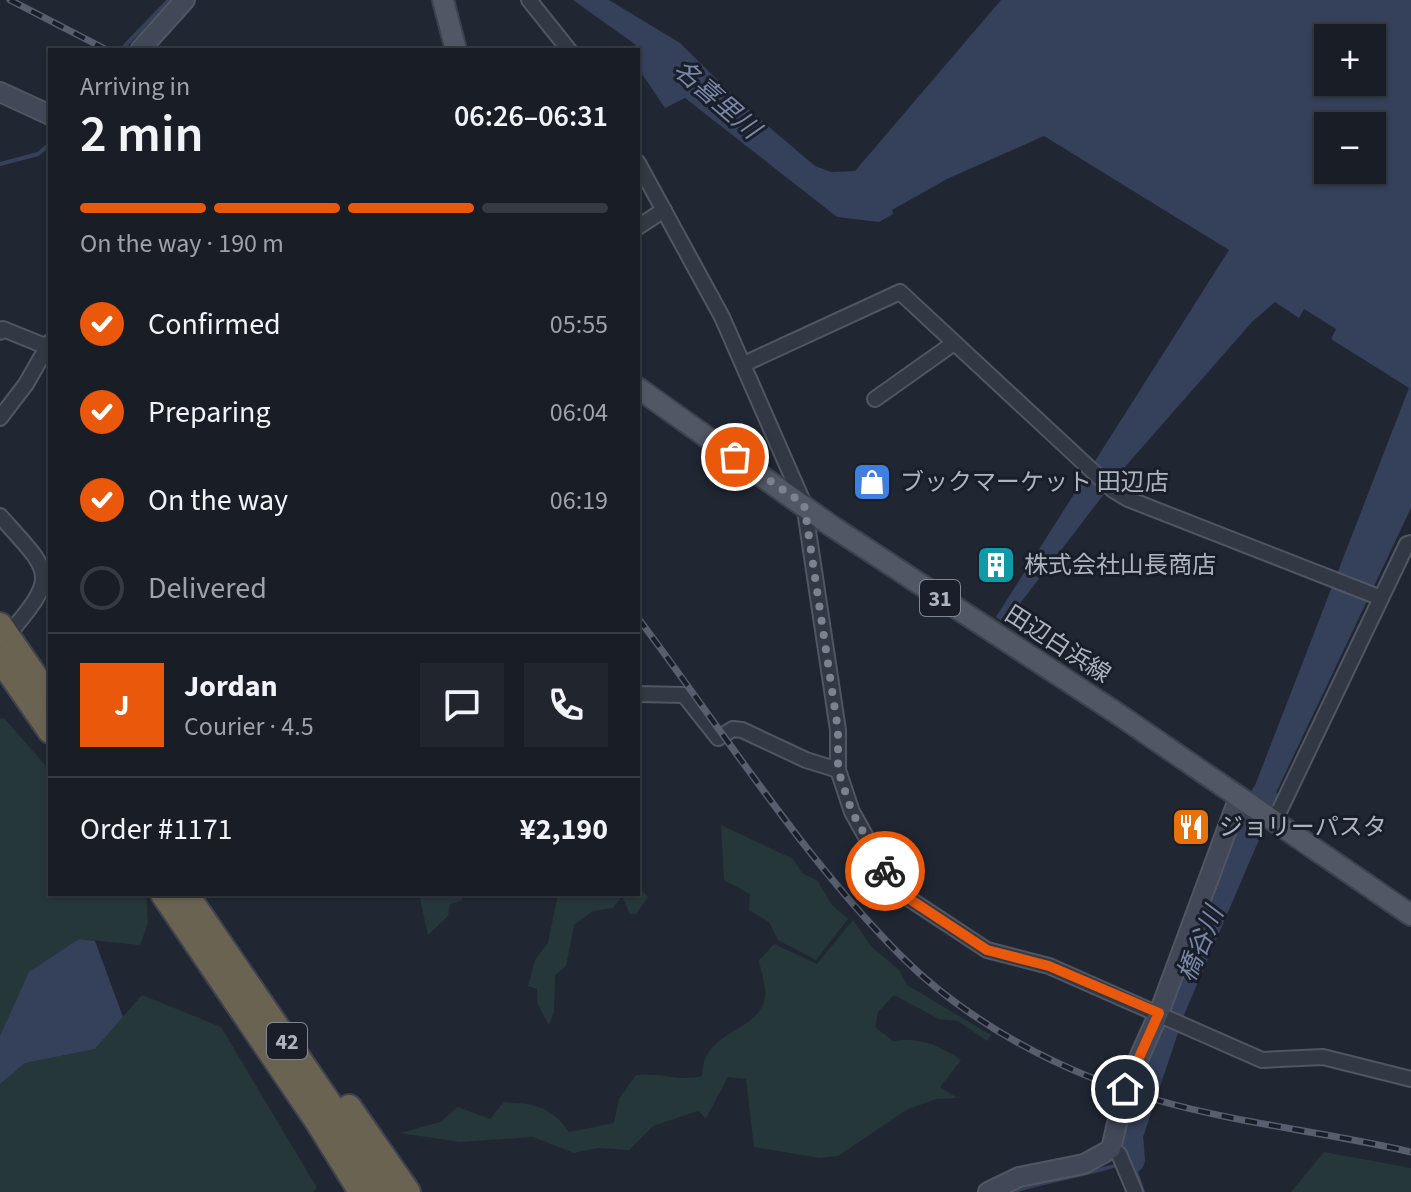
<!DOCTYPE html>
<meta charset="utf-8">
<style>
body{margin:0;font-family:"Source Sans 3","Noto Sans JP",sans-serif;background:#21262e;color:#f1f3f6;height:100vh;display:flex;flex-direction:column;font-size:30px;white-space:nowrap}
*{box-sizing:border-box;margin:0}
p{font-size:26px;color:#9fa2a7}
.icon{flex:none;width:44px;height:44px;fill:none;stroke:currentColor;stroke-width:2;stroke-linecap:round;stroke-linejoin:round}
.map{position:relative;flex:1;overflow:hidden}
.details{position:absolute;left:48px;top:48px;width:592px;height:848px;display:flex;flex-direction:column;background:#181d26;border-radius:0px;box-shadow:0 2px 6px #0004,0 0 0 2px #363b43}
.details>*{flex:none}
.controls{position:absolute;left:1314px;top:24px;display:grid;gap:16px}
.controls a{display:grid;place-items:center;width:72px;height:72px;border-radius:0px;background:#181d26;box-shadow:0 2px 6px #0004,0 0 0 2px #363b43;font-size:40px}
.pin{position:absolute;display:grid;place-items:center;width:68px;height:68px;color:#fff;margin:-34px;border:4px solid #fff;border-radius:50%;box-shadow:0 2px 8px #0007}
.courier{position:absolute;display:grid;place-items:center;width:80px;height:80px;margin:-40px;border:6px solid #ea580c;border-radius:50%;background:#fff;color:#222;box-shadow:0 2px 10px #0007}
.headline em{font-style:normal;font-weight:600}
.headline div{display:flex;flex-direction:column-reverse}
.headline{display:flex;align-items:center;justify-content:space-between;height:136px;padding:0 32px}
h1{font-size:52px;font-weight:600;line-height:60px}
.bar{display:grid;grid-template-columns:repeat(4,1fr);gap:12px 8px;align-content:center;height:96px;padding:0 32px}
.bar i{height:10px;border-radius:6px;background:#363b43}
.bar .on{background:#ea580c}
.bar p{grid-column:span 4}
.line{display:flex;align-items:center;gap:20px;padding:0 32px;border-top:2px solid #363b43}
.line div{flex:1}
.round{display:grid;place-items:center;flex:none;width:84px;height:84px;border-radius:0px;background:#21262e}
ol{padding:0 32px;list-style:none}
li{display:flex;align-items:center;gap:24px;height:88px}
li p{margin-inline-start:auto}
li .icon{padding:8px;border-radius:50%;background:#ea580c;color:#fff;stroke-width:4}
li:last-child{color:#9fa2a7}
li i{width:44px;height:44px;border:4px solid #363b43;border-radius:50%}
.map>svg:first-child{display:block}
.green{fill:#263739}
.water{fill:#35405a;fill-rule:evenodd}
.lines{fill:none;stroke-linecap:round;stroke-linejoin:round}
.stream{stroke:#35405a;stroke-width:4}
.river{stroke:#35405a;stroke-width:26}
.street-casing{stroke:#515662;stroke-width:18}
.secondary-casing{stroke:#515662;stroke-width:22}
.primary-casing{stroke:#3d424e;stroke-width:24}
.highway-casing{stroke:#3e434f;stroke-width:28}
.street{stroke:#333944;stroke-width:14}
.secondary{stroke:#424857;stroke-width:18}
.primary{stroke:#515764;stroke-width:20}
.highway{stroke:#6a6351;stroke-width:24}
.rail-casing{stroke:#585e6d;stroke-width:7}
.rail{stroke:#191e29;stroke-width:4;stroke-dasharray:12;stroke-linecap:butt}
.done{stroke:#7c828f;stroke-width:8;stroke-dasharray:0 14.4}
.route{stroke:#ea580c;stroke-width:10}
.labels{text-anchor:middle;stroke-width:6;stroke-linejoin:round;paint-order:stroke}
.shield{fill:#191e29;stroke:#818693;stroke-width:2}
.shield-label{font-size:22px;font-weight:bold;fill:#adb3c1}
.poi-label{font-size:24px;fill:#adb3c1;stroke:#191e29;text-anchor:start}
.street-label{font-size:24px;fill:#adb3c1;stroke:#191e29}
.water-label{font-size:26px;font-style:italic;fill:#7887a8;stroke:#191e29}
</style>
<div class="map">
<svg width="1411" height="1192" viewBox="0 0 1411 1192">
<rect width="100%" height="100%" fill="#202733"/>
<g class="green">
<polygon points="0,718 5,719 50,771 50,894 146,894 148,923 140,945 79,939 0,1036"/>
<polygon points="721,825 793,859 802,873 818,881 831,904 848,919 816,960 778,940 769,922 749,910 750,894 724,880"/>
<polygon points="638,886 648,897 636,914 630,914 622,896 613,908 593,911 574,925 566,966 555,975 554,1012 549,1025 538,1005 537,989 528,986 535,960 548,943 558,894 638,894"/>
<polygon points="419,894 462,894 462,901 450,904 448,916 428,935"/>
<path d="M853,920L872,947L899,970L907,985L991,1035L987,1041L958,1021L939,1019L894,995L878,1012L875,1027L893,1041C920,1037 939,1045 961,1060L940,1087L957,1098L936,1099L906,1110L838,1156L820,1158L754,1147L746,1079L728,1077L706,1118L698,1111L653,1126L629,1150L598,1148L574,1153L533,1137L460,1142L400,1133L440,1122L458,1107L490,1119L504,1102C535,1104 551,1106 569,1132L614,1123L619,1099L636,1075C658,1072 681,1082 702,1076C702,1029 757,1035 765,998C767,988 761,971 759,961L774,944L817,964Z"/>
<polygon points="142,995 221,1027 317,1188 313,1192 0,1192 0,1084 24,1063 95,1049"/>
<polygon points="1324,1152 1411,1168 1411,1192 1291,1192"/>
</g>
<g class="water">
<path d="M573,0H609L680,43L741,103L815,166L831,172L855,171L1001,0H1411V508L1273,799L1254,788L1409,388L1331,339L1336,329L1304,309L1299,318L1275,302L1252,322L1124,468L1005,623L996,617L1229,250L1044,136L947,179L892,210L893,214L879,222L837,217L685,98L665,108L638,68V50H631L636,45ZM1328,38H1372V82H1328ZM1328,126H1372V170H1328Z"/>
<polygon points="79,939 95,941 123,1017 95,1049 25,1063 0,1084 0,1036 29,972"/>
</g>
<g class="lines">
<g class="stream">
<polyline points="121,50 169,0"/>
<polyline points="0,164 38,154 50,144"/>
<path d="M1011,1192C1051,1179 1092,1175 1132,1160L1143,1192"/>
</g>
<polyline class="river" points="1132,1160 1130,1135 1172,1010 1264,795"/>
<g class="street-casing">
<g id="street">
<polyline points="529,0 569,50"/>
<polyline points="638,163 722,317 804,504 838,730 838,770 852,812 888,876 905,896 987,950 1049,966 1262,1060 1323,1057 1411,1079"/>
<polyline points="638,227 664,210"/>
<polyline points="0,332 3,329 50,348"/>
<polyline points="744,364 900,292 1113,490 1128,499 1381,598"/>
<polyline points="875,399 954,343"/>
<polyline points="0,418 26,384 50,342"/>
<path d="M0,516C52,574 60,574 7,636"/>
<polyline points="638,694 684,695 718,738 733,729 742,730 806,760 838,770"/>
<polyline points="1274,822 1407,544 1411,543"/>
<polyline points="1111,1149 1119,1154 1135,1192"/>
</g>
</g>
<g class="secondary-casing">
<g id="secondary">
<polyline points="140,50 185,0"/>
<polyline points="0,92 50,115"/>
<polyline points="988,1192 1019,1177 1084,1164 1111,1149 1125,1089 1159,1013 1239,797"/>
</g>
</g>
<g class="primary-casing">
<g id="primary">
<polyline points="443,0 456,50"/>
<polyline points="638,388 830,525 1115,712 1411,915"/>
</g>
</g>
<g class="highway-casing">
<g id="highway">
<polyline points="0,625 50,698"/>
<polyline points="0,659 50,731"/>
<polyline points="163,894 317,1121 361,1192"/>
<polyline points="186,894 340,1119 383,1192"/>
<polyline points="349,1107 408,1192"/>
</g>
</g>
<use href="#street" class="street"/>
<use href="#secondary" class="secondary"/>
<use href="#primary" class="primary"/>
<use href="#highway" class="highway"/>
<g class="rail-casing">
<g id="rail">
<polyline points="10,0 107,50"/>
<path d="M638,618C723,731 801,855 901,956C969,1024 1065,1074 1157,1100C1240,1124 1327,1132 1411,1152"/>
</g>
</g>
<use href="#rail" class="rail"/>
</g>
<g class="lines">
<polyline class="done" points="735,457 804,504 838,730 838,770 852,812 885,871"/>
<polyline class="route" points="885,871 905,896 987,950 1049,966 1159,1013 1125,1089"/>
</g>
<defs>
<g id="shop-square" transform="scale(2)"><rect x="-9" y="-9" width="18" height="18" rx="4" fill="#3f7fe0" stroke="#191e29"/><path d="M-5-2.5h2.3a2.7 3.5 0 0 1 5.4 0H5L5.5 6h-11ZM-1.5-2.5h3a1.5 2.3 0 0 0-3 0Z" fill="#fff"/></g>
<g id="building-square" transform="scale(2)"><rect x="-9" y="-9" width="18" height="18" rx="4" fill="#0f9aa8" stroke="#191e29"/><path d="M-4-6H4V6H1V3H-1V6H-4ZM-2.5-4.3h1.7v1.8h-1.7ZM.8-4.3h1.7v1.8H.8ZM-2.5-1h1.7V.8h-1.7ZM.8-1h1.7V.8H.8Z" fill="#fff"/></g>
<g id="restaurant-square" transform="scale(2)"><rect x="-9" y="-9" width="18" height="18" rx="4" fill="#e8710a" stroke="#191e29"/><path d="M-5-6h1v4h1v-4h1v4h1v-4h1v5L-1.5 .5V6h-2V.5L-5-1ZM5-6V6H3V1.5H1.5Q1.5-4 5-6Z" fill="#fff"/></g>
</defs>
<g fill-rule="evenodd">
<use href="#shop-square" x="872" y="482"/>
<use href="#building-square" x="996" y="565"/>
<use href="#restaurant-square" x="1191" y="827"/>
</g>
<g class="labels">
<g class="shield">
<rect x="920" y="580" width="40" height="36" rx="6"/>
<rect x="267" y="1023" width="40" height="36" rx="6"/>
</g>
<g class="shield-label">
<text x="940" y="606">31</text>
<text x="287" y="1049">42</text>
</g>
<g class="poi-label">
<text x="900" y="490">ブックマーケット 田辺店</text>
<text x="1024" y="573">株式会社山長商店</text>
<text x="1219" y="835">ジョリーパスタ</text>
</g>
<g class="street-label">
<text transform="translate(1058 644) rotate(33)" y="8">田辺白浜線</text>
</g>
<g class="water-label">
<text transform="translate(717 99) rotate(41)" y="9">名喜里川</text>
<text transform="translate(1200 944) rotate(-67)" y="9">橋谷川</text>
</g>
</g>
</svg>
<div class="controls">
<a>+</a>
<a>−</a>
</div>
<div class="pin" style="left:735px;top:457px;background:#ea580c"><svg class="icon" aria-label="bag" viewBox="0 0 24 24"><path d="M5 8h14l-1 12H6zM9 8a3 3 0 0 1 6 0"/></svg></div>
<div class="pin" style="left:1125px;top:1089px;background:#1f2937"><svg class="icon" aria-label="home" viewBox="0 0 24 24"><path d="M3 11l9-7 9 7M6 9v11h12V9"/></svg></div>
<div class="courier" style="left:885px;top:871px"><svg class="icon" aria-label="bike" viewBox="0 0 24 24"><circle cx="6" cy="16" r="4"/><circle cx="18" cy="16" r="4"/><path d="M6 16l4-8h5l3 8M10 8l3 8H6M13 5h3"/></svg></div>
<section class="details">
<div class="headline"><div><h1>2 min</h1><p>Arriving in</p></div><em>06:26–06:31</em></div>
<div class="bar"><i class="on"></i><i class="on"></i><i class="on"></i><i></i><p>On the way · 190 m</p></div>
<ol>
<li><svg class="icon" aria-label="check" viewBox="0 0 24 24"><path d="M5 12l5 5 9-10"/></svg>Confirmed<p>05:55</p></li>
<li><svg class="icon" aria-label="check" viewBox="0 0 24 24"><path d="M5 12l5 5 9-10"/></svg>Preparing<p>06:04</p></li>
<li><svg class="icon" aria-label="check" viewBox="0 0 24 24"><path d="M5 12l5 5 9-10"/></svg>On the way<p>06:19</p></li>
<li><i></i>Delivered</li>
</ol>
<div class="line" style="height:144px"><b class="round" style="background:#ea580c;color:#fff">J</b><div><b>Jordan</b><p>Courier · 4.5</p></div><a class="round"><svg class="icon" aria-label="chat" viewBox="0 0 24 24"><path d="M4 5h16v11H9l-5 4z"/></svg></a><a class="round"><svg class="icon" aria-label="phone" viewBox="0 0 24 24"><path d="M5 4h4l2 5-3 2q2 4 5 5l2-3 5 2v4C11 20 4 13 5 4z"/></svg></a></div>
<div class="line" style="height:104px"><div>Order #1171</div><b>¥2,190</b></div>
</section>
</div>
